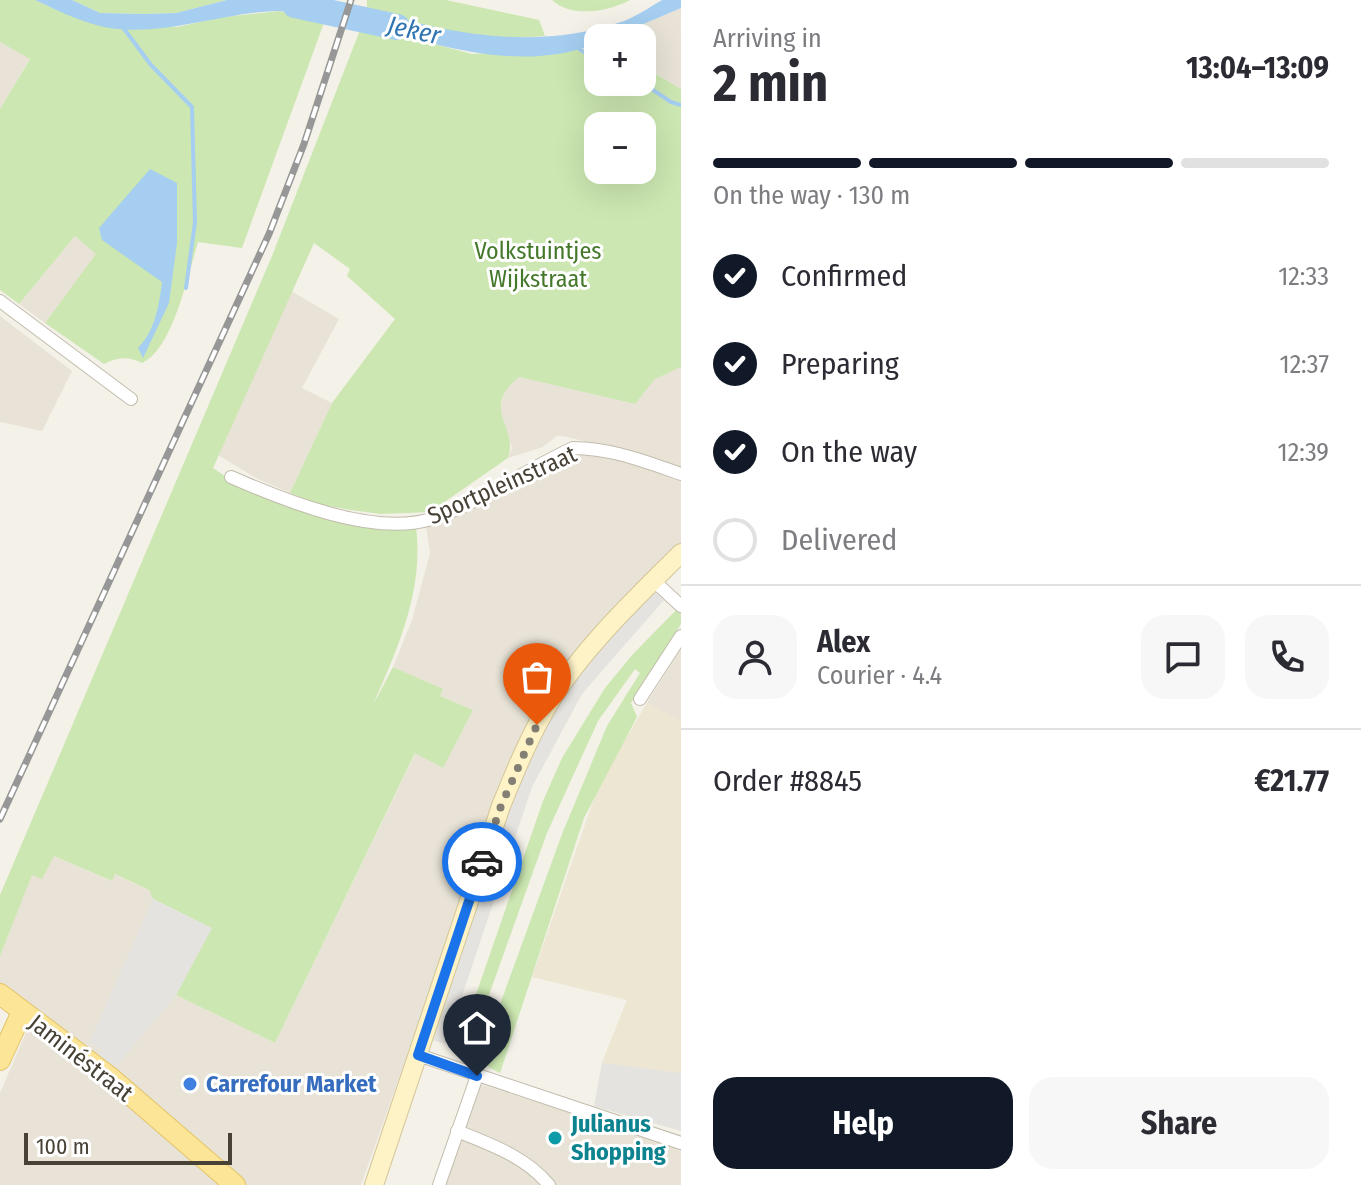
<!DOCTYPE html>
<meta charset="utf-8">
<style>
body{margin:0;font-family:"Fira Sans Condensed",sans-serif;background:#f7f7f7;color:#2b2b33;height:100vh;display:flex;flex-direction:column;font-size:30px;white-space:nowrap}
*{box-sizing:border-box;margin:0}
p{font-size:26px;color:#7c7c81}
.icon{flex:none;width:44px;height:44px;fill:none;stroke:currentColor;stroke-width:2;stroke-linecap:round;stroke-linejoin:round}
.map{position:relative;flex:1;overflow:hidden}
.panel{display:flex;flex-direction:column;background:#fff;width:680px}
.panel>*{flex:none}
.controls{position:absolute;left:584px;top:24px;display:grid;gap:16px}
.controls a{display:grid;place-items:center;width:72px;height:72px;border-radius:16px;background:#fff;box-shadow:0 8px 32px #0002;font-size:40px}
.scale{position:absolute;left:24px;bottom:20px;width:208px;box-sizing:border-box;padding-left:8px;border:4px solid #474136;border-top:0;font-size:22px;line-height:28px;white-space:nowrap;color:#474136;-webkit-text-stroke:6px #fff;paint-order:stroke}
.pin{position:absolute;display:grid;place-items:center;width:68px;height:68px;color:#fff;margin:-82px -34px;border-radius:50% 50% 50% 0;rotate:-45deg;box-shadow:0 0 8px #0007}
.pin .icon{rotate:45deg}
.courier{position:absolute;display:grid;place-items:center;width:80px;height:80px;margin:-40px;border:6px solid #1a73e8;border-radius:50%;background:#fff;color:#222;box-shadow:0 2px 10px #0007}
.headline em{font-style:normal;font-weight:700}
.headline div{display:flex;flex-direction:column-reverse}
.headline{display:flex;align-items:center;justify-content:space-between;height:136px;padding:0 32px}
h1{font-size:52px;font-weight:700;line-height:60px}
.bar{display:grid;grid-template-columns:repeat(4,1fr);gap:12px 8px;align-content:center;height:96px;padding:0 32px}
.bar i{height:10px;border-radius:6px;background:#e1e1e2}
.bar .active{background:#111827}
.bar p{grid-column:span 4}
.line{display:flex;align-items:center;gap:20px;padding:0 32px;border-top:2px solid #e1e1e2}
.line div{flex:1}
.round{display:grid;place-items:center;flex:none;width:84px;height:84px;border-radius:24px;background:#f7f7f7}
ol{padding:0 32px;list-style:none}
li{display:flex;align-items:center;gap:24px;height:88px}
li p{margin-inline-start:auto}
li .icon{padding:8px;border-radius:50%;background:#111827;color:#fff;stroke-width:4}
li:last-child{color:#7c7c81}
li i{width:44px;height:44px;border:4px solid #e1e1e2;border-radius:50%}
.cta{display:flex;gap:16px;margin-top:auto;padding:16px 32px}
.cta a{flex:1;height:92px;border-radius:24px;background:#111827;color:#fff;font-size:32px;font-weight:700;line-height:92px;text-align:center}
.cta a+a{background:#f7f7f7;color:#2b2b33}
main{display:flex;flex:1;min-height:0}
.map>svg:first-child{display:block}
.residential{fill:#e8e3d6}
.education{fill:#ede6d2}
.green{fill:#cce7b1;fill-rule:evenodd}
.parking{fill:#e5e3df}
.water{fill:#a5cef0}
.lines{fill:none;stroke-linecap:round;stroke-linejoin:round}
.stream{stroke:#a5cef0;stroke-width:4}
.river{stroke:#a5cef0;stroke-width:26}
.street-casing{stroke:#c2bcad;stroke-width:14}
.secondary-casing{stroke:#d3c698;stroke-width:20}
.primary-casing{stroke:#e3c367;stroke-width:22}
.street{stroke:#fff;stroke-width:12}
.secondary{stroke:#fef3c7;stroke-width:18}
.primary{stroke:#fde597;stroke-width:20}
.rail-casing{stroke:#979797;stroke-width:7}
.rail{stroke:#fff;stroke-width:4;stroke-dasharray:12;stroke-linecap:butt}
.done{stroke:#847f74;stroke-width:8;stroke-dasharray:0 14.4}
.route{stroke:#1a73e8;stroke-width:10}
.shop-dot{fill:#3f7fe0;stroke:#fff;stroke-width:3}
.culture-dot{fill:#0f9aa8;stroke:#fff;stroke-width:3}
.labels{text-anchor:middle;stroke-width:6;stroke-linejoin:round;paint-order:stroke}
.park-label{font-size:24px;fill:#44782a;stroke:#fff}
.street-label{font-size:24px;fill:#474136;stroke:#fff}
.shop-label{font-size:24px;font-weight:bold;fill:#366cbe;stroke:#fff;text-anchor:start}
.culture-label{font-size:24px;font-weight:bold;fill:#0d838f;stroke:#fff;text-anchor:start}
.water-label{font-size:26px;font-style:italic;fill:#3075b2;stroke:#fff}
</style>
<main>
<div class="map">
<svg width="681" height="1185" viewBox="0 0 681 1185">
<rect width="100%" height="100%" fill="#f4f1e8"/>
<g class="residential">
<polygon points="681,8 681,89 642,66 642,38 611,38"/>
<polygon points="0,42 30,58 0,109"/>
<polygon points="75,236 97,254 45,323 19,304"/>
<polygon points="291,291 339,319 302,388 332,403 290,493 256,478 218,455"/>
<polygon points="0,316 72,371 42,431 0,422"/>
<polygon points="681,367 681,469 640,455 563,436 557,436 543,447 508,458 512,448 499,408 506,388 519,377 635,404 655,379"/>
<polygon points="581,455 609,456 681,479 681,543 617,605 569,662 456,917 361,1185 238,1185 112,1071 176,995 275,1043 416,752 443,767 473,710 440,696 442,689 393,667 412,620 430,553 426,526 448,519 567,458"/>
<polygon points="681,649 681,722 647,703"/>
<polygon points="54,856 111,881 114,874 149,890 153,899 89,1043 103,1050 96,1058 0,987 0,956 32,874"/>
<polygon points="28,1028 107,1083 221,1185 0,1185 0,1093"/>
<polygon points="479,1084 681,1146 681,1185 443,1185"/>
</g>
<polygon class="education" points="647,703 681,722 681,1131 594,1106 603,1060 627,1000 532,977 599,784"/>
<g class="green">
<path d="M0,0H35L57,10L177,27L223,17L279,11L325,20L242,248L198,242C188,274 173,349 142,363C129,356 117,357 104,364L45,323L96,254L75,236L19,304L0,290V109L30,59L0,42Z"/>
<polygon points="72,0 227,0 176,13 144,14 100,13"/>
<path d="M367,0H446L539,20L545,36C483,42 425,27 367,9Z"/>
<path d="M552,0H630C608,12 571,18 552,0Z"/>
<path d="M362,25L472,54L581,50L598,43V82H642V66L681,89V367L655,379L635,404L519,377C479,410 519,425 508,458L430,512L381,514L351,510L317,504L290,493L332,403L395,319L347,276L350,269L314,243L213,468C280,515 337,522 416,527C424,590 398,648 373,705L393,667L443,689L440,696L473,710L443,768L415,753L275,1043L176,995L211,928L153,899L149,890L115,874L112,881L54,856L42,879L32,875L0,956V895L272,256ZM598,126H642V170H598Z"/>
<polygon points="681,605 681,624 631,703 637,717 584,818 500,1073 479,1062 562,834 607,726 640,673 635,669 598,721 547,833 466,1059 455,1055 543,801 562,758 605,688 633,654"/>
</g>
<g class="parking">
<polygon points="653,591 664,600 582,694 532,787 446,1044 432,1040 508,812 541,733 571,686 608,637"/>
<polygon points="153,899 212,928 176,995 112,1071 96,1058 102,1050 89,1043"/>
<polygon points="602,1063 681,1073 681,1131 594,1106"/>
</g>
<g class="water">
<path d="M35,0H72L100,13L144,14L176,13L227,0H329L325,20C309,17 292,11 276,11C223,13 171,34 117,29C89,26 61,12 35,0Z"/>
<path d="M662,0H681V8L611,38H598V43C520,74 439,45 362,25L367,9C452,35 537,51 624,21C637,16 650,7 662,0Z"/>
<path d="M150,169L177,183V243L169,303L143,358L138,348C155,331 159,306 162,282L102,240L99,228Z"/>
</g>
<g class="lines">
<g class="stream">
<polyline points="122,26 151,65 192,107 195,222 186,288"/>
<polyline points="579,49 598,60"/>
<polyline points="641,82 671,102 681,105"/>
</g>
<polyline class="river" points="295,5 397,27"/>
<g class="street-casing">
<g id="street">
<polyline points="0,301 131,399"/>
<path d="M231,477C283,500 374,537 431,519C478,504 527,469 573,448C611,448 646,462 681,474"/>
<polyline points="653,580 681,606"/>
<polyline points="640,699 681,636"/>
<polyline points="418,1055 681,1143"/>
<path d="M457,1131C490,1144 526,1157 549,1185"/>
<polyline points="439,1185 477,1076"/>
</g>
</g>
<g class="secondary-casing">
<path id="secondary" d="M374,1185L501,806C516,769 531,733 551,700C586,645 635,599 681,553"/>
</g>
<g class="primary-casing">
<g id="primary">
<polyline points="0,994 111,1078 235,1185"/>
<polyline points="0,1060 22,1012"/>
</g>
</g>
<use href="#street" class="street"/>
<use href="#secondary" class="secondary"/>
<use href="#primary" class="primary"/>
<g class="rail-casing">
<polyline id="rail" points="0,819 269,234 304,144 351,0"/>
</g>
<use href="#rail" class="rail"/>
</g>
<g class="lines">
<polyline class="done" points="482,862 501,806 537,725"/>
<polyline class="route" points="477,1076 418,1055 482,862"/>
</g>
<circle class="shop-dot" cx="190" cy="1084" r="8"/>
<circle class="culture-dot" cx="555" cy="1138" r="8"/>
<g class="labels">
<g class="park-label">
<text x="538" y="259">Volkstuintjes<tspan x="538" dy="28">Wijkstraat</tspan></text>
</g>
<g class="street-label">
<text transform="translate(502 485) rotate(-24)" y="8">Sportpleinstraat</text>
<text transform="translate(81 1058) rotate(38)" y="8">Jaminéstraat</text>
</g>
<g class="shop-label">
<text x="206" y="1092">Carrefour Market</text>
</g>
<g class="culture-label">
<text x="571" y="1132">Julianus<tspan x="571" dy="28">Shopping</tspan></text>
</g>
<g class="water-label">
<text transform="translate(414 30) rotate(12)" y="9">Jeker</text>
</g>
</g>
</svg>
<div class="controls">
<a>+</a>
<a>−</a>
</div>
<div class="scale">100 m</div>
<div class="pin" style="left:537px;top:725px;background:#ea580c"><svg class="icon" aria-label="bag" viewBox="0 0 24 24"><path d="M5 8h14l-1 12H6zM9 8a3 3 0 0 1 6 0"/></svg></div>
<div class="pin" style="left:477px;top:1076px;background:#1f2937"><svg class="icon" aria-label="home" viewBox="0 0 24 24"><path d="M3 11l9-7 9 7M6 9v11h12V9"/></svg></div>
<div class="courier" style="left:482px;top:862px"><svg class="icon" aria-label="car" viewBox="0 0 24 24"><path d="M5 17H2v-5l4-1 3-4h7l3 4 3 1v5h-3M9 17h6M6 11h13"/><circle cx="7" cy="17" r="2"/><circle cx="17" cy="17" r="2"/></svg></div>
</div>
<section class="panel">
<div class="headline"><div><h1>2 min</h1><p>Arriving in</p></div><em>13:04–13:09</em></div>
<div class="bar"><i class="active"></i><i class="active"></i><i class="active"></i><i></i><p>On the way · 130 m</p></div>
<ol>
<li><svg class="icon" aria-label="check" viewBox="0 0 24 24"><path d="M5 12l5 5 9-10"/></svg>Confirmed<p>12:33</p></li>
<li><svg class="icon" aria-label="check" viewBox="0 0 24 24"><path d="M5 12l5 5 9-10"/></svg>Preparing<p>12:37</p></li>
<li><svg class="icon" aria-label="check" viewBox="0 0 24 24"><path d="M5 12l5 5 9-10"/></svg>On the way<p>12:39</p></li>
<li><i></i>Delivered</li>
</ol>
<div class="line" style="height:144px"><a class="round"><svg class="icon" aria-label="person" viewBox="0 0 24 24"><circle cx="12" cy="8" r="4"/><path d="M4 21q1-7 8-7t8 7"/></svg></a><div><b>Alex</b><p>Courier · 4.4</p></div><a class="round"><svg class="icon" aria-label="chat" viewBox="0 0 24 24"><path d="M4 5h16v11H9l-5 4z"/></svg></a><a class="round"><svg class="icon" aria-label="phone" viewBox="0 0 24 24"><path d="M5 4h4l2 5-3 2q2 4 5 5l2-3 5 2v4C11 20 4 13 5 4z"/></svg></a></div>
<div class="line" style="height:104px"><div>Order #8845</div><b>€21.77</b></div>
<div class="cta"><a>Help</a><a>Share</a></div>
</section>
</main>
